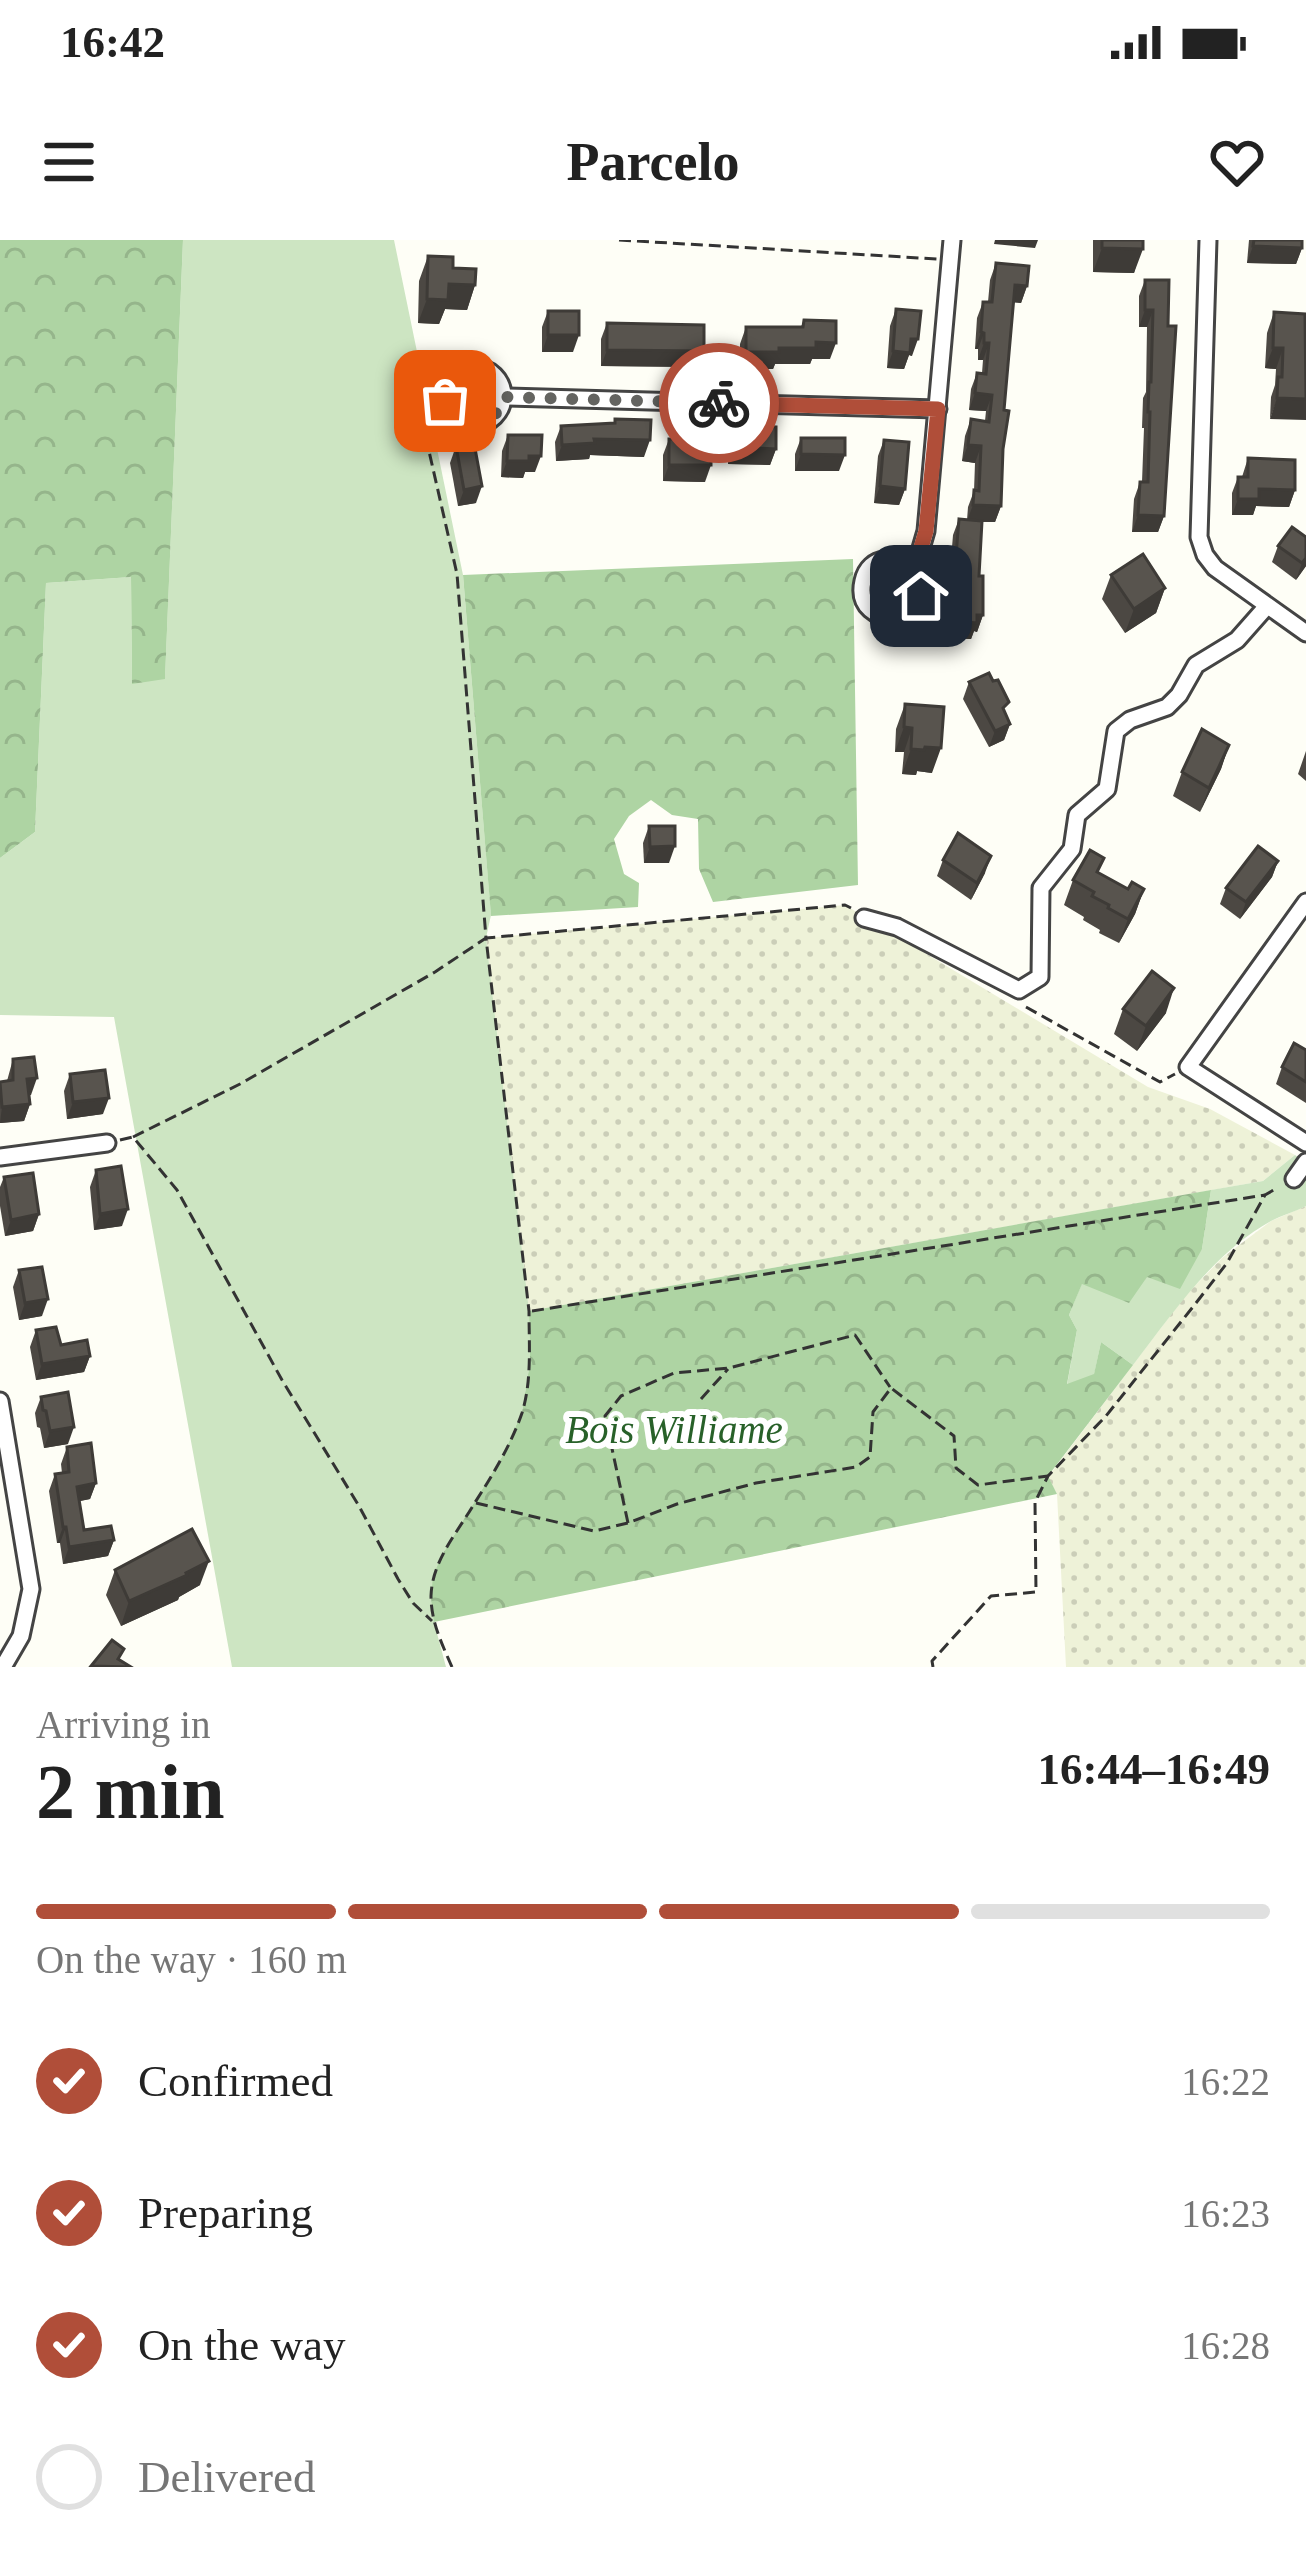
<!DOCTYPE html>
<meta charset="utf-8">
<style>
body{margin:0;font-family:Georgia,serif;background:#f6f6f6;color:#222;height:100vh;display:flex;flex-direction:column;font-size:45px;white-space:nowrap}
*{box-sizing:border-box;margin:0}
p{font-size:39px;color:#767676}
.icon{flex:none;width:66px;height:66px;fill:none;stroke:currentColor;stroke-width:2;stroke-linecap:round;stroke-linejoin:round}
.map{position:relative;height:1427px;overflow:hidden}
.drawer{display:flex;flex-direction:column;background:#fff;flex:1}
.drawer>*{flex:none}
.pin{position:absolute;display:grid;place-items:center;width:102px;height:102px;color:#fff;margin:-51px;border-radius:24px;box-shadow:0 6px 18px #0006}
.courier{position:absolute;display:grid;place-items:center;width:120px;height:120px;margin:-60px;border:9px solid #b04e39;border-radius:50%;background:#fff;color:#222;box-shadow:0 3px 15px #0007}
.headline em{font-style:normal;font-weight:700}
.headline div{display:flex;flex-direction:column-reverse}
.headline{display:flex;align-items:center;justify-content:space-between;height:204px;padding:0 36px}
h1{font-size:78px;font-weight:700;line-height:90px}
.bar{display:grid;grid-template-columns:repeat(4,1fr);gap:18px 12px;align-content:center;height:144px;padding:0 36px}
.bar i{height:15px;border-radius:9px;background:#e0e0e0}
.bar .selected{background:#b04e39}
.bar p{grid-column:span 4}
ol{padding:0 36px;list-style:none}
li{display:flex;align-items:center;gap:36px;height:132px}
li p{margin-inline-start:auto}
li .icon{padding:12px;border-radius:50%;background:#b04e39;color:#fff;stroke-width:4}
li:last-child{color:#767676}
li i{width:66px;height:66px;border:6px solid #e0e0e0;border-radius:50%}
.status{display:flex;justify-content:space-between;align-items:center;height:84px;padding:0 60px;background:#fff;direction:ltr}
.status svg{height:33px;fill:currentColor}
header{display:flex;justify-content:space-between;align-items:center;height:156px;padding:0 36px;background:#fff;font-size:54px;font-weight:700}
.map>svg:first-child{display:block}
.farmland{fill:url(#farmland-dots)}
.grass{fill:#cde5c2}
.forest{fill:url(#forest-crowns)}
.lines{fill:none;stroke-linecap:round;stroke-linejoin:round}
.street-casing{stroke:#444;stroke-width:21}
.path{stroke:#333;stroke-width:3;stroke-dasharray:12 6;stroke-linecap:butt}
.street{stroke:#fff;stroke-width:15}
.wall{fill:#4c4843}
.shaded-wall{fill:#3e3b37}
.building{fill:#58544e;stroke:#3e3b37;stroke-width:3}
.done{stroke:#646461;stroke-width:12;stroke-dasharray:0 21.6}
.route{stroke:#b04e39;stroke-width:15}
.labels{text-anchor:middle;stroke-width:12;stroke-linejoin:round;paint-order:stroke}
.park-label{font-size:39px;font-style:italic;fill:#286129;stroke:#fff}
</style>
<div class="status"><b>16:42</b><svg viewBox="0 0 49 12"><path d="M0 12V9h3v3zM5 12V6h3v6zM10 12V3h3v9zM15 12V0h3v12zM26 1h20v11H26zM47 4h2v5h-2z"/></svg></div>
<header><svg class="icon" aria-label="menu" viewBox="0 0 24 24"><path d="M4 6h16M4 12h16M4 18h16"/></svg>Parcelo<svg class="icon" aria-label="heart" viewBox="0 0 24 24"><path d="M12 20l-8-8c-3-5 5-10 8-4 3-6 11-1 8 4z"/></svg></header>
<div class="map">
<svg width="1306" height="1427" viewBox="0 0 1306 1427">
<defs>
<pattern id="farmland-dots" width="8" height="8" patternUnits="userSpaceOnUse" patternTransform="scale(3)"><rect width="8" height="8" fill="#eef2d8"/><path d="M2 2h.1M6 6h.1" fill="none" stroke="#cbceb8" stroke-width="1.8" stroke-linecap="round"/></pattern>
<pattern id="forest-crowns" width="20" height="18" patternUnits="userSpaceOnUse" patternTransform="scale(3)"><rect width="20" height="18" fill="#aed4a3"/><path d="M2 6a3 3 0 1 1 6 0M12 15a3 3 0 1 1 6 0" fill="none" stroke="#95b58b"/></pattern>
</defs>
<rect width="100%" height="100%" fill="#fefef6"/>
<g class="farmland">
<polygon points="845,665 1148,847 1210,869 1295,915 1263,941 529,1071 486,698"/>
<polygon points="1306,966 1306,1427 1066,1427 1057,1254 1048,1237 1185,1056 1222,1018 1271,981"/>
</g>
<g class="grass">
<polygon points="183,0 394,0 463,335 491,675 486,698 529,1071 530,1122 522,1172 503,1215 442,1315 434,1382 446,1427 232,1427 114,777 0,775 0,618 35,592 46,343 131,337 132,443 165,438"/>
<path d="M1295,915L1306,923V966C1295,972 1282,975 1271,981C1212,1014 1173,1073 1133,1125L1101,1102L1094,1135L1067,1145L1077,1090L1069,1075L1082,1043L1146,1037L1202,1009L1211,950L1263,941Z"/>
</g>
<g class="forest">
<polygon points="0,0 183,0 165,439 132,444 131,337 46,343 35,592 0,618"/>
<polygon points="853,319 858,645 713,662 699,629 698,579 672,575 651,560 629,576 614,599 624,634 639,643 638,667 491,676 463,335"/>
<polygon points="1211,950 1202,1009 1180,1049 1147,1037 1129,1063 1082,1044 1069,1075 1077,1090 1067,1144 1094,1134 1101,1102 1133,1125 1048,1236 1057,1254 434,1382 431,1358 433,1336 442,1315 503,1215 522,1172 530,1122 529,1071"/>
</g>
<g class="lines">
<g class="street-casing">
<g id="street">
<polyline points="1208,0 1199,297 1205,315 1215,328 1306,393"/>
<circle cx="474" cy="156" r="29"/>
<polyline points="504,157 938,169"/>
<path d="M915,329C897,316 869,314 863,341C851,393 945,389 915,329L926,291L952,0"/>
<polyline points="1306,662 1188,827 1306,903"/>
<polyline points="864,678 897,687 1019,750 1040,737 1041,648 1072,609 1077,575 1107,549 1116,491 1130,480 1167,467 1179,455 1196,425 1237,400 1267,366"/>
<polyline points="0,917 107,903"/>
<polyline points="1294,939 1306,922"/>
<polyline points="0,1161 31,1349 21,1396 3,1427"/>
</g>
</g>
<g class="path">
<polyline points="619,0 937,19"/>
<polyline points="1026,767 1160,842 1175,834"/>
<polyline points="133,897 240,844 435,732 486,698 457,334 426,198 451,174"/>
<polyline points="120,900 133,897 177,950 282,1140 359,1266 398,1339 413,1363 432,1381"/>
<polyline points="532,1071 1265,955"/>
<polyline points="701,1159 728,1129"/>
<polyline points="476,1263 594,1291 628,1283 677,1264 756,1243 856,1227 870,1217 873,1172 891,1148 954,1196 956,1228 978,1245 1048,1236"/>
<polyline points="628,1283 605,1176 621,1156 674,1133 729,1128 855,1095 890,1147"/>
<path d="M452,1427C442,1404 431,1382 431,1356C432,1321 457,1293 474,1264C492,1236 511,1205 522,1173C532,1141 529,1105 529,1071L486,698L845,665L851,668"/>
<polyline points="933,1427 932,1421 991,1356 1036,1352 1035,1262 1048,1236 1106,1176 1196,1063 1227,1023 1265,955 1277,948"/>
</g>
<use href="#street" class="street"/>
</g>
<g class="wall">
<polygon points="1093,0 1143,0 1134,33 1093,32"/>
<polygon points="1249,0 1302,0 1302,8 1296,24 1247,23"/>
<polygon points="428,16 453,28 475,45 467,70 445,69 439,84 418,83 419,41"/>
<polygon points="996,23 1027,46 1021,63 1014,62 1004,170 1001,266 995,282 982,282 979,336 983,375 977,392 974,391 971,399 949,398 957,333 950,332 953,295 959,279 967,280 968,267 974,251 975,223 962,221 965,196 971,179 985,181 986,171 969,170 971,149 977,133 982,133 983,120 978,120 978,109 975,109 977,78 983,62 988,62 990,40"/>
<polygon points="1145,40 1169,40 1164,276 1158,292 1132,292 1134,259 1140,242 1142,242 1144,188 1142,188 1143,158 1146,152 1147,87 1139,87 1139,56"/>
<polygon points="896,69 912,116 909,115 904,129 887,128 890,86"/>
<polygon points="548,71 573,112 542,112 542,87"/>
<polygon points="1274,72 1304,90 1270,179 1271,157 1275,145 1276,129 1265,128 1267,93"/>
<polygon points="804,80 830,119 812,119 810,124 775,124 773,129 740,129 740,104 746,87 801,87"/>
<polygon points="607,83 698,127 601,126 601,99"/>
<polygon points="615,179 644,217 590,215 589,219 556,221 555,202 561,186 614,183"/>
<polygon points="734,186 776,209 770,225 728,224 728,203"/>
<polygon points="508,195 535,232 525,232 523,238 501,237 502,211"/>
<polygon points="801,198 839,231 795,231 795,214"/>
<polygon points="669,199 705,242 663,241 663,215"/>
<polygon points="884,200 905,249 899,265 874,263 878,216"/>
<polygon points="456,206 476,263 458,266 450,223"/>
<polygon points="1248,218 1295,250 1289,267 1256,266 1253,275 1232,275 1232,253 1238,237 1242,237"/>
<polygon points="1278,306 1306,326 1296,340 1272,322"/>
<polygon points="1111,335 1165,348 1156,373 1125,393 1102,359"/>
<polygon points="969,442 1005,472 1010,484 1004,500 989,507 963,459"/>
<polygon points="905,464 932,533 917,531 916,535 902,534 904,512 895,512 896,489"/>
<polygon points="1229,505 1221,529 1200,572 1173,556 1182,532"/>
<polygon points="1306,511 1306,541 1298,534"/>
<polygon points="649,586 669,623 644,623 643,603"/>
<polygon points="943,620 985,633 971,660 937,636"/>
<polygon points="1278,621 1272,637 1240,679 1220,664 1226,648"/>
<polygon points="1098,633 1128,649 1144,649 1135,674 1119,703 1099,693 1100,690 1083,680 1084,677 1064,665 1073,640"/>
<polygon points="1123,769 1166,773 1137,811 1114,794"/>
<polygon points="1306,810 1306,863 1276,844 1282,827"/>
<polygon points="13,819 31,855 29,855 30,864 24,881 0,883 0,842 7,841"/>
<polygon points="70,834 103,874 67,879 64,851"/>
<polygon points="96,930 122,986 94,990 90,947"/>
<polygon points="4,937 39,974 33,991 5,996 0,966 0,947"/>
<polygon points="19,1030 42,1076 19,1080 13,1047"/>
<polygon points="36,1090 61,1105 90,1116 84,1132 36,1140 30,1107"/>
<polygon points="41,1157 68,1204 44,1208 40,1188 37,1187 35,1173"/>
<polygon points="67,1207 96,1243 90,1259 79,1261 84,1290 114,1300 108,1316 63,1324 60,1303 57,1303 49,1251 55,1234 62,1233 61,1224"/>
<polygon points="115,1330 200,1345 179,1357 178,1360 121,1386 106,1355"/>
</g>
<g class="shaded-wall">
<polygon points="995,0 1038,0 1035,8 994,4"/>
<polygon points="1253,6 1302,8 1296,24 1247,23"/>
<polygon points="1102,8 1143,9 1134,33 1093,32"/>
<polygon points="449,44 475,45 467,70 445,69 439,84 418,83 427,59"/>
<polygon points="1015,45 1027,46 1021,63 1009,62"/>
<polygon points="1145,70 1153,70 1147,87 1139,87"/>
<polygon points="981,92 984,93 978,109 975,109"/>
<polygon points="548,95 579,95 573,112 542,112"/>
<polygon points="911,99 918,99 912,116 909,115 904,129 887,128 893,111"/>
<polygon points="816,102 836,103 830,119 812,119 810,124 775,124 773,129 740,129 746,112"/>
<polygon points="984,103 989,103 983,120 978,120"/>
<polygon points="1273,108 1283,108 1276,129 1265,128"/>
<polygon points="607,110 704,111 698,127 601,126"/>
<polygon points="975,153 992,155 986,171 969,170"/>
<polygon points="1277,158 1306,159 1306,180 1270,179"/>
<polygon points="594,199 650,200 644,217 590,215 589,219 556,221 562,205"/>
<polygon points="968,205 981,206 975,223 962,221"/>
<polygon points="734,207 776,209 770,225 728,224"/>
<polygon points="801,214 845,215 839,231 795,231"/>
<polygon points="529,216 541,216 535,232 525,232 523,238 501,237 507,221"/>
<polygon points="669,225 711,225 705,242 663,241"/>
<polygon points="482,246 476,263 458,266 464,250"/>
<polygon points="880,246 905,249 899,265 874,263"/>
<polygon points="1259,249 1295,250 1289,267 1256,266 1253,275 1232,275 1238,259"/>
<polygon points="973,265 1001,266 995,282 967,281"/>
<polygon points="1138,275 1164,276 1158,292 1132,292"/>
<polygon points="956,316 963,316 957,333 950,332"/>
<polygon points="1306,318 1306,326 1296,340 1302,323"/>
<polygon points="1165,348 1156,373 1125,393 1134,369"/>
<polygon points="977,375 983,375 977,392 974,391 971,399 949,398 955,381"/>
<polygon points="1010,484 1004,500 989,507 995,491"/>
<polygon points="904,487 912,488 904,512 895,512"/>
<polygon points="1229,505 1221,529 1200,572 1209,548"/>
<polygon points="925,507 941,508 932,533 917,531 916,535 902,534 911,509"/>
<polygon points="675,606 669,623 644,623 650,607"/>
<polygon points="991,616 985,633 971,660 977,643"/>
<polygon points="1278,621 1272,637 1240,679 1246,662"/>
<polygon points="1144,649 1135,674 1119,703 1128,679"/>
<polygon points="1174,748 1166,773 1137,811 1146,786"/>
<polygon points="37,838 31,855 21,856 27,839"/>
<polygon points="109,858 103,874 67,879 73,862"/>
<polygon points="30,864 24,881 0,883 2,867"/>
<polygon points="128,969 122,986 94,990 100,974"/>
<polygon points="39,974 33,991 5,996 11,980"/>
<polygon points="48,1059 42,1076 19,1080 25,1063"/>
<polygon points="90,1116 84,1132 36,1140 42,1124"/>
<polygon points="74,1187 68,1204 44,1208 50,1191"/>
<polygon points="96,1243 90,1259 71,1263 77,1247"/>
<polygon points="63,1287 66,1287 60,1303 57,1303"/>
<polygon points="114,1300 108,1316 63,1324 69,1307"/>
<polygon points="209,1321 200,1345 179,1357 178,1360 121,1386 129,1361"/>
</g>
<g class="building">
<polygon points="1102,0 1143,0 1143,9 1102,8"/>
<polygon points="1254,0 1302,0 1302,8 1253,6"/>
<polygon points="428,16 453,17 453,28 476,29 475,45 449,44 448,60 427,59"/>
<polygon points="996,23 1029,26 1027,46 1015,45 1004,170 1009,171 1003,209 1001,266 973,265 974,250 979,251 981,206 968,205 971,179 989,182 992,155 975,153 977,133 986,134 989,103 984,103 984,93 981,92 983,62 992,62"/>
<polygon points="1145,40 1169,40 1168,86 1176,86 1164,276 1138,275 1140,242 1148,242 1150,172 1148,172 1149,142 1151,142 1153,70 1145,70"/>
<polygon points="896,69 921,71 918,99 911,99 910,113 893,111"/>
<rect x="548" y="71" width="31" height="24"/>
<polygon points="1274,72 1305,74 1306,159 1277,158 1278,137 1282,137 1283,108 1273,108"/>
<polygon points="804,80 836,81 836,103 816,102 816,108 779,108 779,112 746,112 746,87 803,87"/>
<polygon points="607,83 704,85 704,111 607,110"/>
<polygon points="615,179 651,180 650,200 594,199 595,203 562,205 561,186 615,183"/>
<polygon points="734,186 776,187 776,209 734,207"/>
<polygon points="508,195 542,195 541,216 529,216 529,221 507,221"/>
<polygon points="801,198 845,198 845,215 801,214"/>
<rect x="669" y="199" width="42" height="26"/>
<polygon points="884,200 909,202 905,249 880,246"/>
<polygon points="474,203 482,246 464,250 456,206"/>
<polygon points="1248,218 1295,220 1295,250 1259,249 1259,259 1238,259 1238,237 1248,237"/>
<polygon points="959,279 982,281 979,336 983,336 983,375 977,375 977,383 955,381 963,316 956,316"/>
<polygon points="1292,287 1306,297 1306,318 1302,323 1278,306"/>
<polygon points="1143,314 1165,348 1134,369 1111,335"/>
<polygon points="989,433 993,441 998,440 1009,462 1003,468 1010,484 995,491 969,442"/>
<polygon points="905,464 944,467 941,508 925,507 924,510 911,509 912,488 904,487"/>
<polygon points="1202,489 1229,505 1209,548 1182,532"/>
<polygon points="649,586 675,586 675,606 650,607"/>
<polygon points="958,593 991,616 977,643 943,620"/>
<polygon points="1258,606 1278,621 1246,662 1226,648"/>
<polygon points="1090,610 1104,618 1097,632 1128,649 1132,642 1144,649 1128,679 1108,668 1109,665 1092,656 1094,652 1073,640"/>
<polygon points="1152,731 1174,748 1146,786 1123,769"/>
<polygon points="1294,803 1306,810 1306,842 1282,827"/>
<polygon points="34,817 37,838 27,839 30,864 2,867 0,842 13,840 13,819"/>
<polygon points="105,830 109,858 73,862 70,834"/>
<polygon points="121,926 128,969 100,974 96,930"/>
<polygon points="33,933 39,974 11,980 4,937"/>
<polygon points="42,1027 48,1059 25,1063 19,1030"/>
<polygon points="56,1087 61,1105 87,1100 90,1116 42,1124 36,1090"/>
<polygon points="68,1152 74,1187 50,1191 46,1171 43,1170 41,1157"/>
<polygon points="91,1203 96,1243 77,1247 84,1290 111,1286 114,1300 69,1307 66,1287 63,1287 55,1234 69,1232 67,1207"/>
<polygon points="192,1289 209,1321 186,1333 187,1335 129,1361 115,1330"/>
<polygon points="112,1400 124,1409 118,1419 131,1427 91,1426"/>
</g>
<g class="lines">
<path class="done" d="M445,161C461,194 493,192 504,157L719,163"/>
<polyline class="route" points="719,163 938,169 926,291 915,328 922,341 921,356"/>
</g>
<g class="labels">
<g class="park-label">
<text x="674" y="1203">Bois Williame</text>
</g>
</g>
</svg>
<div class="pin" style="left:445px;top:161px;background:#ea580c"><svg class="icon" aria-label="bag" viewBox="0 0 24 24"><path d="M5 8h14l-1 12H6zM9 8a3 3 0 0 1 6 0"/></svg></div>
<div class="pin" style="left:921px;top:356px;background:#1f2937"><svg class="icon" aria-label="home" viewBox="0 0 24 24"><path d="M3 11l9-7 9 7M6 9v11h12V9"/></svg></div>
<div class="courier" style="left:719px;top:163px"><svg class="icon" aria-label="bike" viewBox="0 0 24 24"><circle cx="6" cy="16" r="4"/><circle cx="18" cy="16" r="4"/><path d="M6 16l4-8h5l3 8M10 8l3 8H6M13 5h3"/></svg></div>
</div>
<section class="drawer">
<div class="headline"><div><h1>2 min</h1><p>Arriving in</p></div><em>16:44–16:49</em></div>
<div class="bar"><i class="selected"></i><i class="selected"></i><i class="selected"></i><i></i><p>On the way · 160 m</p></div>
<ol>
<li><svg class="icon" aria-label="check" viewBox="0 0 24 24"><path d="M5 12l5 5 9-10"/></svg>Confirmed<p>16:22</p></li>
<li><svg class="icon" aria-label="check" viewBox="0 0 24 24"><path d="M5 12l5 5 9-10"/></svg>Preparing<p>16:23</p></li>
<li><svg class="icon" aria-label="check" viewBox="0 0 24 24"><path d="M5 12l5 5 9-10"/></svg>On the way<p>16:28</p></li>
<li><i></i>Delivered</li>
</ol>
</section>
